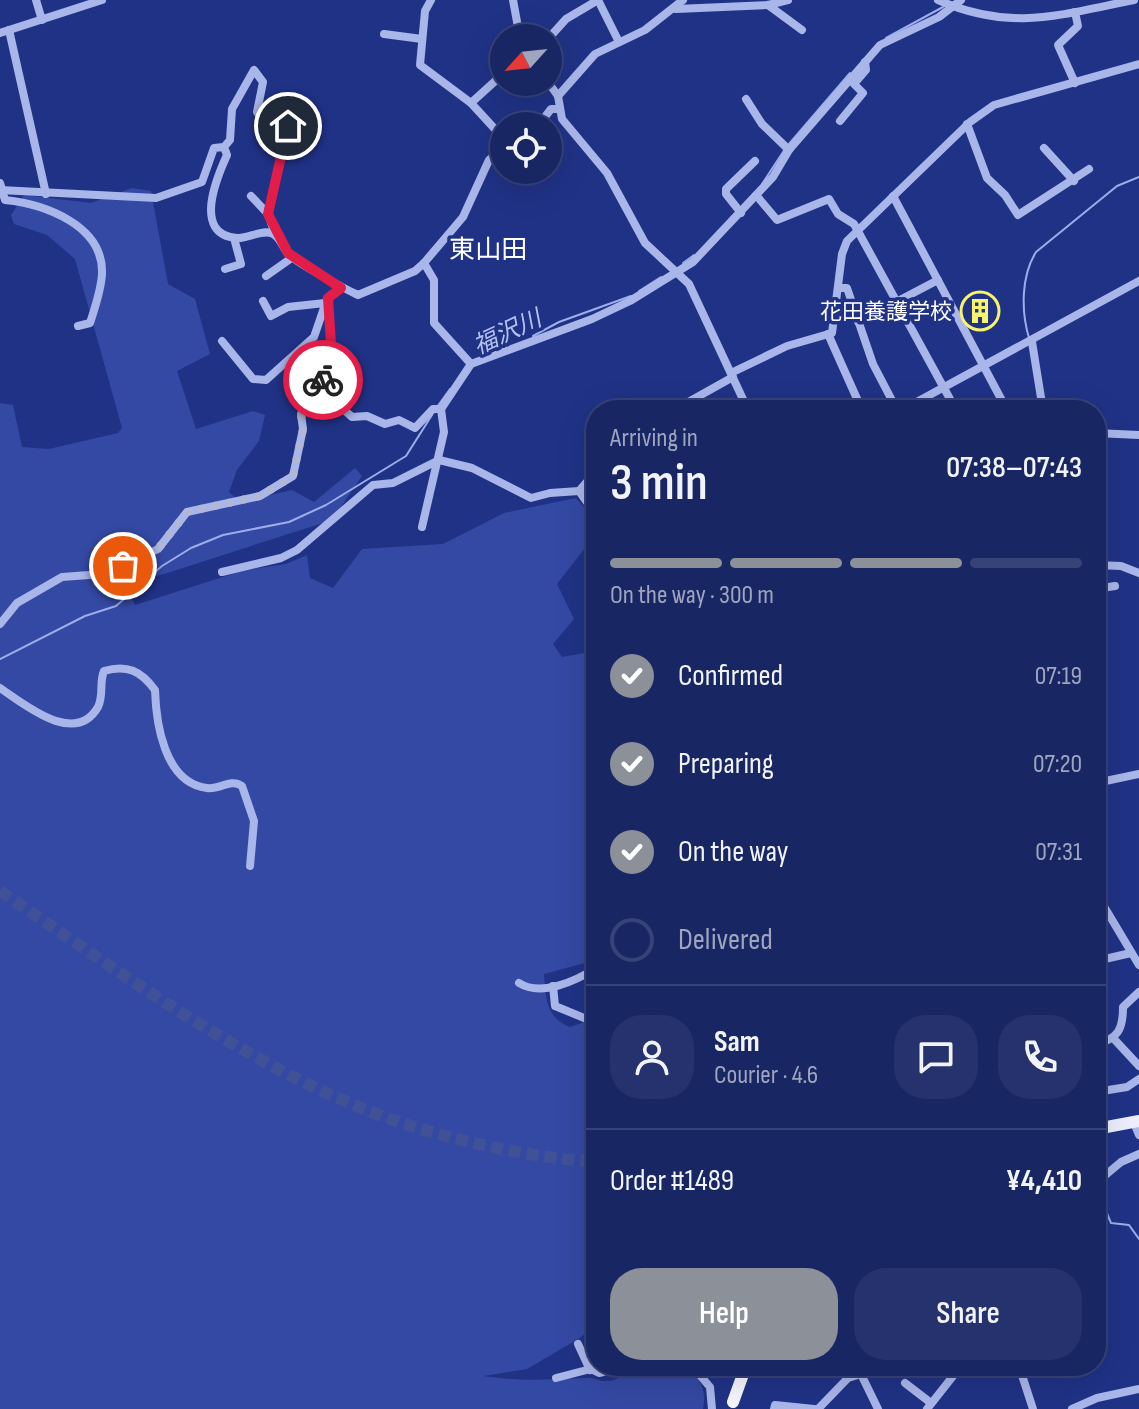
<!DOCTYPE html>
<meta charset="utf-8">
<style>
body{margin:0;font-family:"Sofia Sans Condensed","Noto Sans JP",sans-serif;background:#25326d;color:#f1f3f6;height:100vh;display:flex;flex-direction:column;font-size:30px;white-space:nowrap}
*{box-sizing:border-box;margin:0}
p{font-size:26px;color:#9fa5bf}
.icon{flex:none;width:44px;height:44px;fill:none;stroke:currentColor;stroke-width:2;stroke-linecap:round;stroke-linejoin:round}
.map{position:relative;flex:1;overflow:hidden}
.details{position:absolute;left:586px;top:400px;width:520px;height:976px;display:flex;flex-direction:column;background:#182664;border-radius:32px;box-shadow:0 8px 32px #0002,0 0 0 2px #364378}
.details>*{flex:none}
.needle{width:52px;rotate:243deg}
.tools{position:absolute;left:490px;top:24px;display:grid;gap:16px}
.tools a{display:grid;place-items:center;width:72px;height:72px;border-radius:50%;background:#182664;box-shadow:0 8px 32px #0002,0 0 0 2px #364378;font-size:40px}
.pin{position:absolute;display:grid;place-items:center;width:68px;height:68px;color:#fff;margin:-34px;border:4px solid #fff;border-radius:50%;box-shadow:0 2px 8px #0007}
.courier{position:absolute;display:grid;place-items:center;width:80px;height:80px;margin:-40px;border:6px solid #e11d48;border-radius:50%;background:#fff;color:#222;box-shadow:0 2px 10px #0007}
.headline em{font-style:normal;font-weight:600}
.headline div{display:flex;flex-direction:column-reverse}
.headline{display:flex;align-items:center;justify-content:space-between;height:136px;padding:0 24px}
h1{font-size:52px;font-weight:600;line-height:60px}
.bar{display:grid;grid-template-columns:repeat(4,1fr);gap:12px 8px;align-content:center;height:96px;padding:0 24px}
.bar i{height:10px;border-radius:6px;background:#364378}
.bar .selected{background:#8c9099}
.bar p{grid-column:span 4}
.line{display:flex;align-items:center;gap:20px;padding:0 24px;border-top:2px solid #364378}
.line div{flex:1}
.round{display:grid;place-items:center;flex:none;width:84px;height:84px;border-radius:32px;background:#25326d}
ol{padding:0 24px;list-style:none}
li{display:flex;align-items:center;gap:24px;height:88px}
li p{margin-inline-start:auto}
li .icon{padding:8px;border-radius:50%;background:#8c9099;color:#fff;stroke-width:4}
li:last-child{color:#9fa5bf}
li i{width:44px;height:44px;border:4px solid #364378;border-radius:50%}
.cta{display:flex;gap:16px;margin-top:auto;padding:16px 24px}
.cta a{flex:1;height:92px;border-radius:32px;background:#8c9099;color:#fff;font-size:32px;font-weight:600;line-height:92px;text-align:center}
.cta a+a{background:#25326d;color:#f1f3f6}
.map>svg:first-child{display:block}
.green{fill:#3449a4}
.lines{fill:none;stroke-linecap:round;stroke-linejoin:round}
.stream{stroke:#9dadeb;stroke-width:2}
.trunk-tunnel{stroke:#415198;stroke-width:12;stroke-dasharray:12 6;stroke-linecap:butt}
.minor{stroke:#a9b6ea;stroke-width:8}
.primary{stroke:#edeffe;stroke-width:12}
.trunk{stroke:#f6f7fe;stroke-width:12}
.done{stroke:#b1b7d5;stroke-width:8;stroke-dasharray:0 14.4}
.route{stroke:#e11d48;stroke-width:10}
.labels{text-anchor:middle;stroke-width:7;stroke-linejoin:round;paint-order:stroke}
.poi-label{font-size:22px;fill:#fff;stroke:#203286;text-anchor:end}
.water-label{font-size:24px;font-style:italic;fill:#b5c1f1;stroke:#203286}
.quarter-label{font-size:26px;fill:#fff;stroke:#203286}
</style>
<div class="map">
<svg width="1139" height="1409" viewBox="0 0 1139 1409">
<rect width="100%" height="100%" fill="#203286"/>
<path class="green" d="M132,188L151,191L168,284L195,299L210,354L177,371L196,429L253,411L265,415L259,441L237,470L229,492L240,502L292,490L314,502L355,468L362,476L332,520L161,575L137,578L127,589L135,605L245,570L286,564L307,555L310,578L333,588L362,549L443,544L504,513L576,498L589,513L596,534L557,584L574,619L553,644L562,657L596,651V960L544,974C546,998 545,1017 570,1027L596,1018V1323L580,1338L527,1369L483,1376C521,1382 552,1379 589,1378C595,1378 601,1382 607,1381C619,1381 630,1370 642,1368C675,1361 711,1370 703,1409H0V403L13,405L22,447L49,449L118,433L122,428L75,259L47,235L14,224L11,215L24,195L91,203Z"/>
<g class="lines">
<g class="stream">
<polyline points="886,38 943,7"/>
<polyline points="789,144 850,73"/>
<polyline points="762,184 785,149"/>
<polyline points="683,263 694,255"/>
<polyline points="639,291 661,277"/>
<polyline points="533,336 559,322 631,296"/>
<path d="M1029,338C1021,311 1021,276 1036,252L1117,186L1139,177"/>
<polyline points="437,407 450,389"/>
<polyline points="0,659 85,616 116,606 162,566 191,548 223,535 289,522 326,505 406,456 432,415"/>
<polyline points="1096,1187 1111,1223 1129,1225 1139,1239"/>
</g>
<path class="trunk-tunnel" d="M0,891C122,974 264,1078 405,1124C466,1144 533,1157 596,1162"/>
<g class="minor">
<polyline points="36,0 42,20"/>
<polyline points="431,0 425,11 420,65 471,103 504,139"/>
<polyline points="513,0 520,38"/>
<path d="M938,0C1011,32 1059,15 1134,0"/>
<polyline points="768,5 802,30"/>
<polyline points="676,9 768,5 788,0"/>
<polyline points="1075,12 1078,26 1058,45 1075,83"/>
<polyline points="9,30 46,194"/>
<polyline points="0,33 102,0"/>
<polyline points="384,34 422,39"/>
<polyline points="548,39 566,19 598,0 619,42"/>
<polyline points="548,82 558,96 562,119 607,173 645,243 689,284 748,410"/>
<polyline points="558,96 595,54 645,30 683,0"/>
<polyline points="746,99 762,124 789,150"/>
<polyline points="471,103 504,73"/>
<polyline points="840,121 863,93 854,84 866,70 865,62"/>
<polyline points="967,124 987,178 1005,195 1018,215 1089,169"/>
<polyline points="538,126 551,109 559,109"/>
<path d="M313,131L264,124L257,112L263,82L254,70L232,109L230,140L224,147L227,155C217,177 192,235 237,238C248,239 264,228 273,234C280,237 283,248 288,254C297,263 345,289 358,295L415,271L424,263L463,217L489,160L504,147"/>
<polyline points="1044,148 1074,181"/>
<path d="M0,183L5,200C44,204 104,225 102,274C101,291 95,307 90,323L78,326"/>
<polyline points="0,190 156,198 202,182 214,148 224,147"/>
<polyline points="756,195 777,220 829,199 838,214 854,224 956,410"/>
<polyline points="251,196 268,214"/>
<polyline points="893,196 1007,410"/>
<polyline points="741,213 726,194 726,189 755,161"/>
<polyline points="275,234 268,214 288,126"/>
<polyline points="424,263 434,280 434,323 471,364"/>
<polyline points="225,269 241,264 234,238"/>
<polyline points="266,276 293,257"/>
<polyline points="840,288 847,288 873,364 897,410"/>
<polyline points="263,301 271,316 288,307 325,303"/>
<polyline points="858,322 938,280"/>
<polyline points="828,334 862,410"/>
<polyline points="222,341 253,379 266,380 314,337 327,299"/>
<polyline points="1032,342 1043,410"/>
<polyline points="731,373 787,346 832,333 842,254 847,241 970,122 994,105 1139,64"/>
<polyline points="319,387 352,417 367,416 385,424 399,420 415,428 433,409 441,409 471,364 592,319 630,301 693,262 773,177 789,150 880,45 939,17 961,0"/>
<polyline points="674,410 733,377"/>
<polyline points="902,410 1139,281"/>
<polyline points="1096,433 1139,435"/>
<polyline points="579,491 596,515"/>
<polyline points="579,491 596,471"/>
<polyline points="422,527 444,432 441,409"/>
<polyline points="1096,565 1121,566 1139,573"/>
<polyline points="222,572 281,558 297,550 373,485 393,483 439,460 472,468 531,498 550,493 579,491"/>
<polyline points="1096,589 1115,586"/>
<polyline points="0,624 17,603 62,577 89,575 123,566 158,549 187,512 260,496 293,476 303,429 301,414 332,359 328,298 341,288"/>
<path d="M0,688C24,704 75,747 98,707C104,695 99,682 104,671C127,664 141,671 155,690C156,722 164,783 207,788C220,790 230,778 242,786L254,821L250,866"/>
<polyline points="1096,783 1139,774"/>
<polyline points="1096,893 1139,965"/>
<polyline points="1096,961 1131,953"/>
<path d="M519,983C541,997 576,981 596,968"/>
<polyline points="553,986 555,1006 589,1020 596,1028"/>
<polyline points="1114,1039 1139,1066"/>
<path d="M1096,1045C1118,1038 1123,1030 1123,1007L1139,992"/>
<polyline points="1096,1092 1127,1087 1139,1079"/>
<polyline points="1134,1123 1139,1135"/>
<polyline points="1096,1183 1121,1162 1139,1154"/>
<polyline points="578,1344 590,1370"/>
<polyline points="692,1366 710,1387 712,1409"/>
<polyline points="857,1366 878,1409"/>
<polyline points="1019,1366 1033,1409"/>
<polyline points="593,1370 599,1373 627,1366"/>
<polyline points="556,1378 602,1366"/>
<polyline points="905,1383 931,1403"/>
<polyline points="774,1409 775,1405 814,1409"/>
<polyline points="818,1409 848,1378 861,1374"/>
<polyline points="927,1409 961,1366"/>
<polyline points="1072,1409 1097,1398 1139,1389"/>
</g>
<polyline class="primary" points="1096,1129 1139,1121"/>
<polyline class="trunk" points="733,1402 746,1366"/>
</g>
<g class="lines">
<polyline class="done" points="123,566 158,549 187,512 260,496 293,476 303,429 301,414 323,380"/>
<polyline class="route" points="288,126 268,214 288,253 341,288 328,298 332,359 323,380"/>
</g>
<defs>
<g id="building-ring" transform="scale(2)"><circle r="9.5" fill="#203286" stroke="#f7f36a" stroke-width="1.5"/><path d="M-4-6H4V6H1V3H-1V6H-4ZM-2.5-4.3h1.7v1.8h-1.7ZM.8-4.3h1.7v1.8H.8ZM-2.5-1h1.7V.8h-1.7ZM.8-1h1.7V.8H.8Z" fill="#f7f36a"/></g>
</defs>
<g fill-rule="evenodd">
<use href="#building-ring" x="980" y="311"/>
</g>
<g class="labels">
<g class="poi-label">
<text x="952" y="319">花田養護学校</text>
</g>
<g class="water-label">
<text transform="translate(507 332) rotate(-25)" y="8">福沢川</text>
</g>
<g class="quarter-label">
<text x="488" y="258">東山田</text>
</g>
</g>
</svg>
<div class="tools">
<a><svg class="needle" viewBox="-14 -14 28 28"><path d="M0-13l5 13h-10z" fill="#e53935"/><path d="M0 13l5-13h-10z" fill="#9fa5bf"/></svg></a>
<a><svg class="icon" aria-label="locate" viewBox="0 0 24 24"><circle cx="12" cy="12" r="6"/><path d="M12 2v4M12 18v4M2 12h4M18 12h4"/></svg></a>
</div>
<div class="pin" style="left:123px;top:566px;background:#ea580c"><svg class="icon" aria-label="bag" viewBox="0 0 24 24"><path d="M5 8h14l-1 12H6zM9 8a3 3 0 0 1 6 0"/></svg></div>
<div class="pin" style="left:288px;top:126px;background:#1f2937"><svg class="icon" aria-label="home" viewBox="0 0 24 24"><path d="M3 11l9-7 9 7M6 9v11h12V9"/></svg></div>
<div class="courier" style="left:323px;top:380px"><svg class="icon" aria-label="bike" viewBox="0 0 24 24"><circle cx="6" cy="16" r="4"/><circle cx="18" cy="16" r="4"/><path d="M6 16l4-8h5l3 8M10 8l3 8H6M13 5h3"/></svg></div>
<section class="details">
<div class="headline"><div><h1>3 min</h1><p>Arriving in</p></div><em>07:38–07:43</em></div>
<div class="bar"><i class="selected"></i><i class="selected"></i><i class="selected"></i><i></i><p>On the way · 300 m</p></div>
<ol>
<li><svg class="icon" aria-label="check" viewBox="0 0 24 24"><path d="M5 12l5 5 9-10"/></svg>Confirmed<p>07:19</p></li>
<li><svg class="icon" aria-label="check" viewBox="0 0 24 24"><path d="M5 12l5 5 9-10"/></svg>Preparing<p>07:20</p></li>
<li><svg class="icon" aria-label="check" viewBox="0 0 24 24"><path d="M5 12l5 5 9-10"/></svg>On the way<p>07:31</p></li>
<li><i></i>Delivered</li>
</ol>
<div class="line" style="height:144px"><a class="round"><svg class="icon" aria-label="person" viewBox="0 0 24 24"><circle cx="12" cy="8" r="4"/><path d="M4 21q1-7 8-7t8 7"/></svg></a><div><b>Sam</b><p>Courier · 4.6</p></div><a class="round"><svg class="icon" aria-label="chat" viewBox="0 0 24 24"><path d="M4 5h16v11H9l-5 4z"/></svg></a><a class="round"><svg class="icon" aria-label="phone" viewBox="0 0 24 24"><path d="M5 4h4l2 5-3 2q2 4 5 5l2-3 5 2v4C11 20 4 13 5 4z"/></svg></a></div>
<div class="line" style="height:104px"><div>Order #1489</div><b>¥4,410</b></div>
<div class="cta"><a>Help</a><a>Share</a></div>
</section>
</div>
